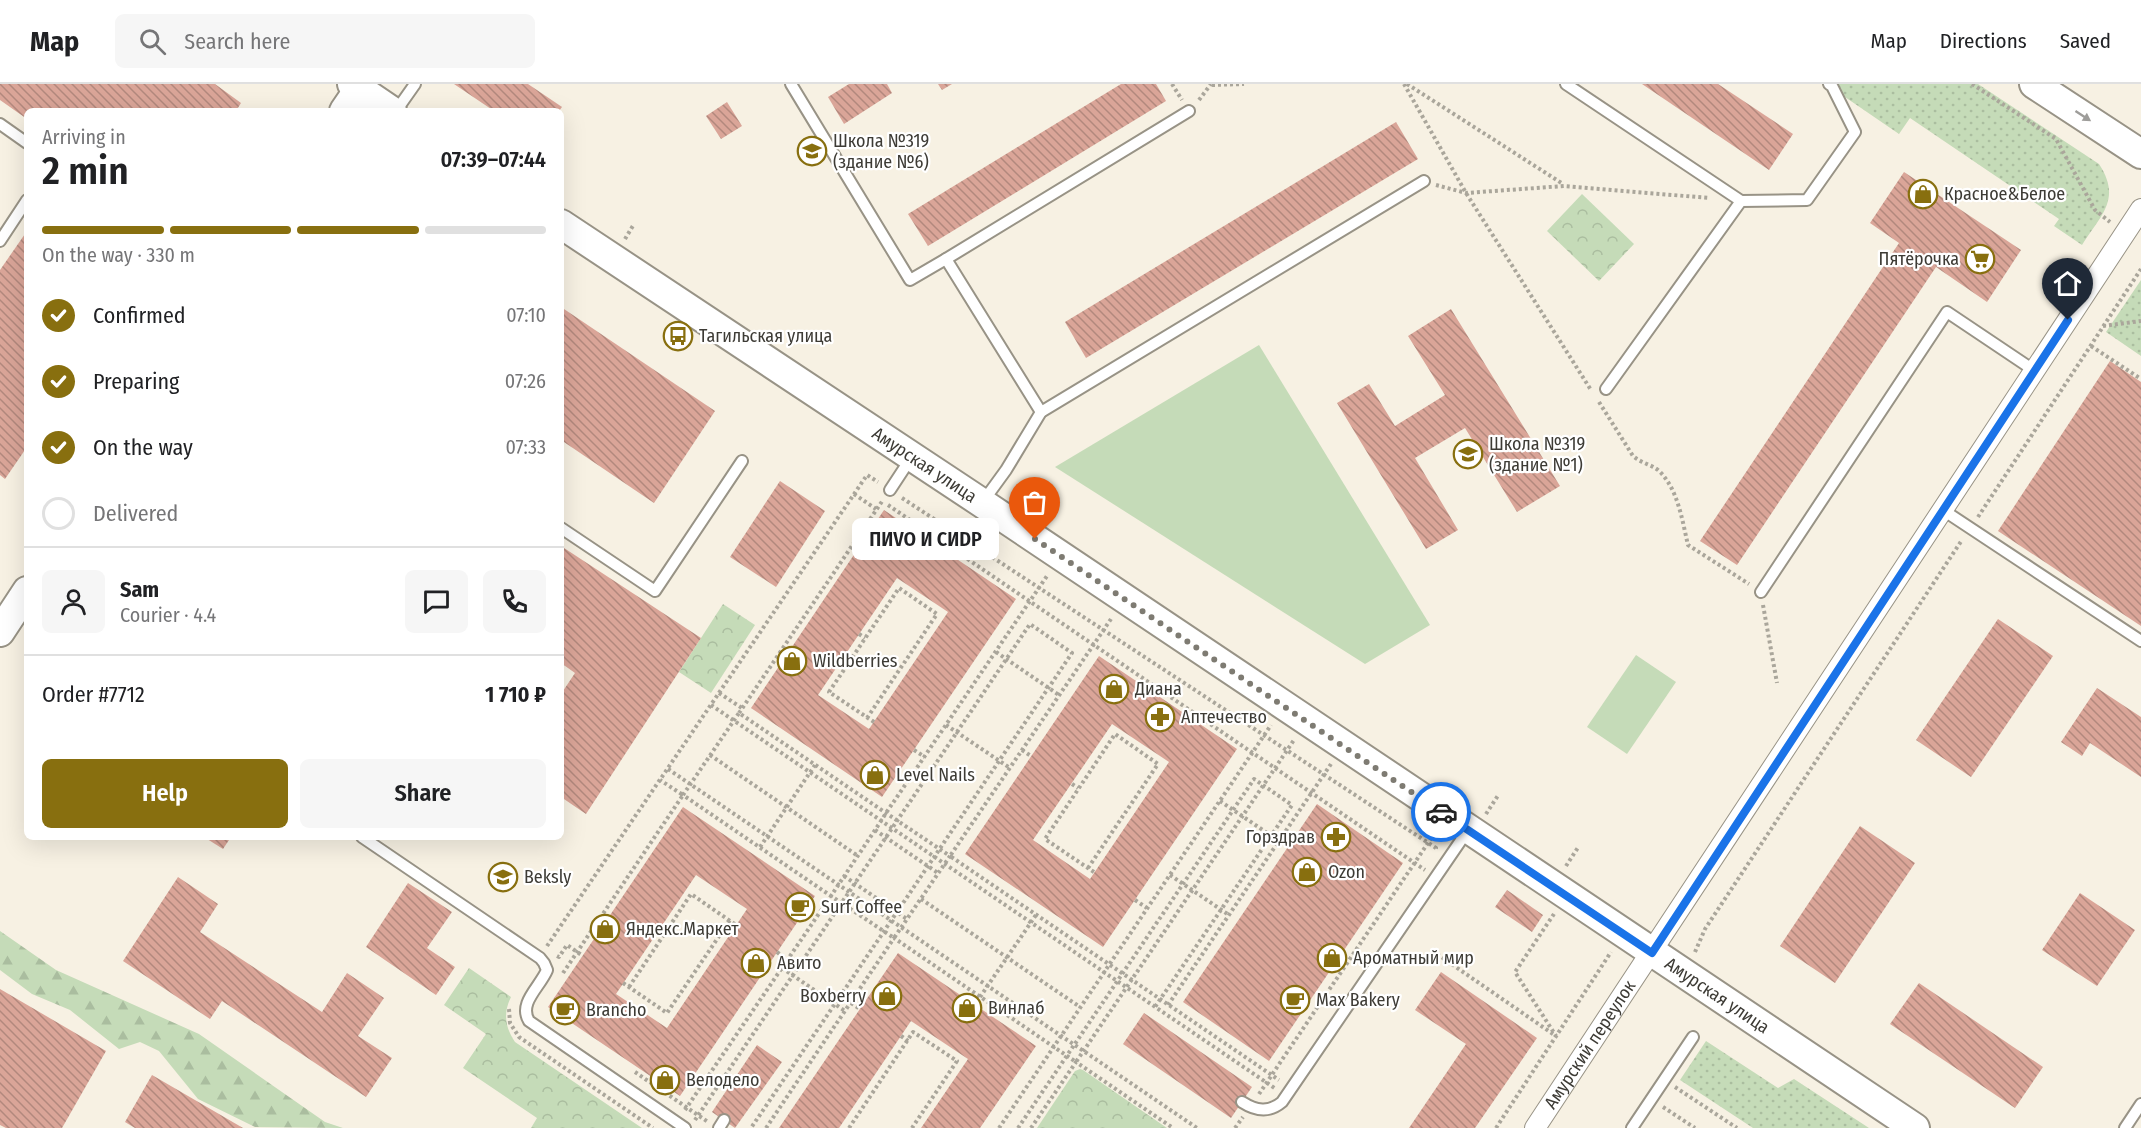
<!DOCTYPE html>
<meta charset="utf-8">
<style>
body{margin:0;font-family:"Fira Sans Condensed",sans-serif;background:#f6f6f6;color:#202124;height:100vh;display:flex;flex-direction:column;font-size:22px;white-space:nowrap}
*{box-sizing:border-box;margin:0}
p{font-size:20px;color:#757577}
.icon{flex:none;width:33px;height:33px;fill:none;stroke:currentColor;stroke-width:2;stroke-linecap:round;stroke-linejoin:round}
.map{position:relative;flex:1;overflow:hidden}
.panel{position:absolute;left:24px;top:24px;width:540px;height:732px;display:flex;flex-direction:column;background:#fff;border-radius:9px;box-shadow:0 6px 24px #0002}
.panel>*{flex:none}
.pin{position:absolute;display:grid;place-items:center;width:51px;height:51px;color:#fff;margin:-62px -26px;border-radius:50% 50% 50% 0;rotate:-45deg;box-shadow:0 0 6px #0007}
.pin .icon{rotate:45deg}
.courier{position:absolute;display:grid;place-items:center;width:60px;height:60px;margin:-30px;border:4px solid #1a73e8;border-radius:50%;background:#fff;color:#222;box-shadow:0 2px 8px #0007}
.bubble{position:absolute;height:42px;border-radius:9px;background:#fff;box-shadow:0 6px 24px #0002;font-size:20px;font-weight:600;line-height:42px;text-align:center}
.summary em{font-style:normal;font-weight:600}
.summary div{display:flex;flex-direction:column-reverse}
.summary{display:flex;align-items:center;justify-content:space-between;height:102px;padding:0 18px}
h1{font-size:39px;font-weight:600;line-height:45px}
.bar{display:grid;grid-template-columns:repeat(4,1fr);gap:9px 6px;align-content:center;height:72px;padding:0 18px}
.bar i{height:8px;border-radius:4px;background:#e0e0e0}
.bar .active{background:#886f0f}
.bar p{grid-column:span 4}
.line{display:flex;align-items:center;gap:15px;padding:0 18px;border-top:2px solid #e0e0e0}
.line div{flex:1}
.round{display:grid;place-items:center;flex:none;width:63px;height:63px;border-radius:9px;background:#f6f6f6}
ol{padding:0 18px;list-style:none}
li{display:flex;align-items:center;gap:18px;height:66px}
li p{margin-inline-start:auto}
li .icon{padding:6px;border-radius:50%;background:#886f0f;color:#fff;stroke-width:4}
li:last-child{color:#757577}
li i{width:33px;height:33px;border:3px solid #e0e0e0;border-radius:50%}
.button{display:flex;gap:12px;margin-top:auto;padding:12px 18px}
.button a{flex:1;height:69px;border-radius:9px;background:#886f0f;color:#fff;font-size:24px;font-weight:600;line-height:69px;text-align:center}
.button a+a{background:#f6f6f6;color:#202124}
header{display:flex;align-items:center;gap:36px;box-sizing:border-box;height:84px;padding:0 30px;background:#fff;border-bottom:2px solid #e0e0e0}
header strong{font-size:28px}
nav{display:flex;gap:33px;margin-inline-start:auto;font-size:21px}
.search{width:420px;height:54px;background:#f6f6f6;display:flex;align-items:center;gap:15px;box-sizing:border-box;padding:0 21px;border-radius:9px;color:#757577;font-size:22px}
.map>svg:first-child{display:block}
.grass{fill:url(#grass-dots)}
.forest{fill:url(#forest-firs)}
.park{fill:url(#park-crowns)}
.pitch{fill:#c5dbb8}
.building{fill:url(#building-back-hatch);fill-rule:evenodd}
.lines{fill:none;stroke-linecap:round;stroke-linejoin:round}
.lane-casing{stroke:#989386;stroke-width:14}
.street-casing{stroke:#989386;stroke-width:22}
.secondary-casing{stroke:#989386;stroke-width:32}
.path{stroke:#aaa69b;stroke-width:4;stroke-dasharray:3 3;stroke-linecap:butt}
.lane{stroke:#fff;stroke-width:10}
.street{stroke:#fff;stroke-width:20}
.secondary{stroke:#fff;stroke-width:28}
.oneway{fill:#9e9d9a}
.done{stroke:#7e7b72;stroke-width:6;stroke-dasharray:0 10.8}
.route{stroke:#1a73e8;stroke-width:8}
.labels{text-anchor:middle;stroke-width:4.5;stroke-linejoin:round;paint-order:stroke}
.poi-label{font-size:18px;fill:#3d3b35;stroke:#fff;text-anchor:start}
.street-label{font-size:18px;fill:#3d3b35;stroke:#fff}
</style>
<header>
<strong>Map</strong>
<div class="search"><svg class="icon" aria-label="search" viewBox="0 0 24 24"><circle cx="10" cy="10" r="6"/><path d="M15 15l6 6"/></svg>Search here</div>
<nav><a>Map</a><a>Directions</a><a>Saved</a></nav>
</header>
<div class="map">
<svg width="2141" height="1044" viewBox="0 0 2141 1044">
<defs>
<pattern id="grass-dots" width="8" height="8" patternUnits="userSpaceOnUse" patternTransform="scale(1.5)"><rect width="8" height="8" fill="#c5dbb8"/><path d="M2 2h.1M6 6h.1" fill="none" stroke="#aabd9f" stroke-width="1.8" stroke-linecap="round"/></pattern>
<pattern id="forest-firs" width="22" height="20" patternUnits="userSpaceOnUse" patternTransform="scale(1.5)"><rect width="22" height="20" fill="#c5dbb8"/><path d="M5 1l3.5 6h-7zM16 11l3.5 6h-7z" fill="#aabd9f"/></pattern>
<pattern id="park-crowns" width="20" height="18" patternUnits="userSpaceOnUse" patternTransform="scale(1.5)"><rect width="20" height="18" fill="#c5dbb8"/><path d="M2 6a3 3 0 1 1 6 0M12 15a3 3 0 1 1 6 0" fill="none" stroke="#aabd9f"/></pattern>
<pattern id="building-back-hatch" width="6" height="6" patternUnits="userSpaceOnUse" patternTransform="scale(1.5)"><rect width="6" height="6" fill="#daa598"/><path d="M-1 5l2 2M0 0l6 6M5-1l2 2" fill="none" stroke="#b2887d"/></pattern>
</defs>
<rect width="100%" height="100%" fill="#f7f1e3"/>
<g class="grass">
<path d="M1826,0H1978L2099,80C2122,115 2101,131 2082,161L2054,142L2059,135L1910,34L1899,50Z"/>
<polygon points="2141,196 2141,272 2106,248"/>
<polygon points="1706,957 1778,1004 1794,995 1869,1044 1753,1044 1680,996"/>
</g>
<polygon class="forest" points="0,847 56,886 199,950 325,1038 343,1044 255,1043 198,1015 159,967 140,958 119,965 70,926 32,910 0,886"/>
<g class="park">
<polygon points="1582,110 1634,160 1599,197 1547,147"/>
<polygon points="723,520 755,541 711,609 679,588"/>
<path d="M469,884L511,913C503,929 505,943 515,958L642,1044H531L537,1034L463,984L486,950L444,921Z"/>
<polygon points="1080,985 1083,986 1167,1044 1037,1044 1075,987"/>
</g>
<g class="pitch">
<polygon points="1259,261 1430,541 1365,580 1055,383"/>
<polygon points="1636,571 1676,598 1627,670 1587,643"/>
<polygon points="1131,1028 1155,1044 1120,1044"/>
</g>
<g class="building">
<polygon points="0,0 215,0 241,19 236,27 27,27 27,35 0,16"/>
<polygon points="454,0 528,0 562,23 559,27 494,27"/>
<polygon points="849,0 887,0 892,9 844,40 828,13"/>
<polygon points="938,0 952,0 942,6"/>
<polygon points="1121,0 1156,0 1166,17 928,162 908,130"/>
<polygon points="1642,0 1718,0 1793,50 1769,86"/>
<polygon points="727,18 742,42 721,55 706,32"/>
<polygon points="1396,38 1418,75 1086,274 1065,238"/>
<polygon points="1904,88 2021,166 1987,218 1936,183 1737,481 1700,457 1899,159 1870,139"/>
<polygon points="27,147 27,363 5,395 0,391 0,186"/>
<polygon points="561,223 715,327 654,419 561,356"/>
<polygon points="1451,225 1560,402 1517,428 1465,344 1415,374 1458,446 1426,465 1337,319 1369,300 1395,342 1445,311 1408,252"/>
<polygon points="2110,277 2141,298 2141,542 1998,447"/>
<polygon points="780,397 825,427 776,503 730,473"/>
<path d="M884,426L1016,515L882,713L751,624ZM897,494L948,528L869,645L818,611Z"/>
<polygon points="561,462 701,554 586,730 561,713 561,610 575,589 561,579"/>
<polygon points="1998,535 2053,572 1971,693 1916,656"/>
<path d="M1099,572L1237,665L1103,863L965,770ZM1112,640L1169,678L1090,795L1033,756Z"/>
<polygon points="2097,604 2141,633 2141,693 2090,659 2082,672 2061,658"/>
<polygon points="1317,720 1403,779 1269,977 1183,918"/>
<path d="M683,723L815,812L680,1012L548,923ZM696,791L747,825L667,944L616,910Z"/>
<polygon points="1860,742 1915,779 1835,899 1780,862"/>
<polygon points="204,753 231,753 223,765"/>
<polygon points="178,793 218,820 200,848 322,928 347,889 384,914 358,952 392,974 366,1013 222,917 210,935 123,877"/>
<polygon points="408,799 452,828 427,864 455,883 436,911 366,863"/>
<polygon points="1507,806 1543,831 1532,848 1495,823"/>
<polygon points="2080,809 2135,846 2097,902 2042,866"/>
<polygon points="898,869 1036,962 980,1044 921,1044 968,975 911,937 839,1044 779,1044"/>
<polygon points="1441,888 1537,954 1475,1044 1409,1044 1466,960 1415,926"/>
<polygon points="1919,899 2043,983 2015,1024 1890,940"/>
<polygon points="0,905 106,967 62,1044 6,1044 0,1041"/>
<polygon points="1144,929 1252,1003 1231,1034 1123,960"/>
<polygon points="757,961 782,978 735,1044 712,1028"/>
<polygon points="152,991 243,1044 135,1044 125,1038"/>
</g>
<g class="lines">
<g class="lane-casing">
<g id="lane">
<polyline points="791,0 910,196 946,175"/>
<polyline points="1566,0 1741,117 1807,116 1855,48 1832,2 1829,0"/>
<polyline points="396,27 415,0"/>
<polyline points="0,40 27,59"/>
<polyline points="0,157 27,116"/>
<polyline points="1606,305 1741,117"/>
<polyline points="1041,328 946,175 1189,27"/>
<polyline points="890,406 911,374"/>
<polyline points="982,419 1006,386 1041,328 1424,97"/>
<polyline points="1943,426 2141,557"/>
<polyline points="561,444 655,507 742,377"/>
<polyline points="1761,508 1947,228 2035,287"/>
<path d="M362,753L540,874L544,879L547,886C540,903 518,919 529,937L685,1044"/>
<path d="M1242,1018C1256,1027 1269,1029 1282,1018L1468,746"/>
<polyline points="719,1044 724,1036"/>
<polyline points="1632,1044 1693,953"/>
<polyline points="2125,1044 2141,1020"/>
</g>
</g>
<g class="street-casing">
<g id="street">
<path id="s1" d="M1535,1044L2141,125"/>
</g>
</g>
<g class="secondary-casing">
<g id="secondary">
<polyline points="352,0 392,27"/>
<polyline points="2034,0 2141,70"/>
<polyline points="344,27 359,5"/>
<path id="s2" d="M561,140L982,419L1915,1044"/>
<polyline points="0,548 27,507"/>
</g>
</g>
<g class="path">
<polyline points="1172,0 1182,16"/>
<polyline points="1404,0 1466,109 1591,306"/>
<polyline points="1407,0 1563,100"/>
<polyline points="1972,0 2056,55 2095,126 2110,138"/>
<polyline points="1212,1 1244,0"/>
<polyline points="1199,16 1211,0"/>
<polyline points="1436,101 1466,109 1564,102 1709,114"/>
<polyline points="625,155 634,140"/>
<polyline points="2103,242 2141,237"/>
<polyline points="2091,262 2141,295"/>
<path d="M1599,318L1633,372C1641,379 1650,380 1658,386C1678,404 1682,436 1688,461L1749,500"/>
<polyline points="854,410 876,425"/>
<polyline points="902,414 1436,764 1435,766"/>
<polyline points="888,421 1425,786"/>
<polyline points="1978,433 2141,185"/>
<polyline points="1763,521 1777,599"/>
<polyline points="1111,535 950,772 1279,996"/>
<polyline points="859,550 865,554"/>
<polyline points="996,568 1059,611"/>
<polyline points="719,609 742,624"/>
<polyline points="711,621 1276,1005"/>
<polyline points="739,629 883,416"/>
<polyline points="867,634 937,530 899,504 829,608 874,638"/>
<polyline points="946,641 1010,684"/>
<polyline points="914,666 925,673"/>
<polyline points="1022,666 1031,672"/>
<polyline points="710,671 858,772"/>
<polyline points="668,685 1197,1044"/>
<polyline points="1072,700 1078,704"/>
<polyline points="1220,717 1279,757"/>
<polyline points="1486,730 1499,710"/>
<polyline points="875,746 938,789"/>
<polyline points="760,763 815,681"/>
<polyline points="1566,782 1579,762"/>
<polyline points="1088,784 1158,680 1115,650 1045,755 1088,784 1094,788"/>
<polyline points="1170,791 1229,831"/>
<polyline points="844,792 907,835"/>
<polyline points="921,815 1080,923"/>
<polyline points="1135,816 1147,824"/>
<polyline points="1554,830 1515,888 1556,952"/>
<polyline points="547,862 867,391 878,398"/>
<polyline points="777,868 787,876"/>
<polyline points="1695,868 1705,845 1962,456"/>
<polyline points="1437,870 1553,950"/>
<polyline points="557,872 559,873 567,861 583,872"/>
<polyline points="782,884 845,927"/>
<polyline points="563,889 683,711 660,696"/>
<polyline points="623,899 667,929 730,836"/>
<polyline points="629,903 691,810 736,841"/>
<polyline points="980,913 1036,831"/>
<polyline points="851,919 860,925"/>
<polyline points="1168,921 1331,680"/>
<polyline points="509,925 510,939 519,953 653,1044"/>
<polyline points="901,952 908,957"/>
<polyline points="635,988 708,1038"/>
<polyline points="1675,1003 1737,1044"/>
<polyline points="1259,1010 1434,750"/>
<polyline points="1663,1023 1695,1044"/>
<path d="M685,1026L831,812L683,711L739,629L886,729L950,772L894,854L831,812L881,737L886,729C940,650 993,571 1047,492"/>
<polyline points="695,1036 1030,540 1072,569 751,1044"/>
<polyline points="766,1044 894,854 1076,978 1294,656"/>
<polyline points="849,1044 913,948 957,977 912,1044"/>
<polyline points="999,1044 1271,641"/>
<polyline points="1018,1044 1254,695 1292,721 1155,923"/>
<polyline points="1031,1044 1076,978 1173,1044"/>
<polyline points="1235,1044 1243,1033"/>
<polyline points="1496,1044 1611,868"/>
</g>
<use href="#lane" class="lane"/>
<use href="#street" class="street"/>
<use href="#secondary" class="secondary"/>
</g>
<defs><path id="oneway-solid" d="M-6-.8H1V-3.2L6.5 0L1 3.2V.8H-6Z" transform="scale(1.5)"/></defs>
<use class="oneway" href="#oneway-solid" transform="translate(2083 32) rotate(33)"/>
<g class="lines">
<polyline class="done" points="1035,455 1441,728"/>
<polyline class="route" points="1441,728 1652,869 2068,236"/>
</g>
<defs>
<g id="school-ring" transform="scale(1.5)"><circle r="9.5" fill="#fff" stroke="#886f0f" stroke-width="1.5"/><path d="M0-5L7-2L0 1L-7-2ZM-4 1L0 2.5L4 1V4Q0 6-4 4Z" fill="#886f0f"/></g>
<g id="shop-ring" transform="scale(1.5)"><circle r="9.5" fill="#fff" stroke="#886f0f" stroke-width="1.5"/><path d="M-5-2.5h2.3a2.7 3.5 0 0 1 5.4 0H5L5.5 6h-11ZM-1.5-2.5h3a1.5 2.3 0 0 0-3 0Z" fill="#886f0f"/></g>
<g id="supermarket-ring" transform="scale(1.5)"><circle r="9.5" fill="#fff" stroke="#886f0f" stroke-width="1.5"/><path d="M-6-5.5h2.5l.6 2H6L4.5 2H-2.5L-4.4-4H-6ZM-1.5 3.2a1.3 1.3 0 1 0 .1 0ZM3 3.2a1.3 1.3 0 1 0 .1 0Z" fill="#886f0f"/></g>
<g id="bus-ring" transform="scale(1.5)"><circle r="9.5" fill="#fff" stroke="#886f0f" stroke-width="1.5"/><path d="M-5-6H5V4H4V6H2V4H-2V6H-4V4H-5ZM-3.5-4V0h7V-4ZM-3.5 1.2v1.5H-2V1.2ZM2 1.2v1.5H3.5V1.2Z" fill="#886f0f"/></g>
<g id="pharmacy-ring" transform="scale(1.5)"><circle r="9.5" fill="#fff" stroke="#886f0f" stroke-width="1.5"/><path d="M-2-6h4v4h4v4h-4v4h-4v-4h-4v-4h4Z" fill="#886f0f"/></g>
<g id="cafe-ring" transform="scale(1.5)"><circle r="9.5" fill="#fff" stroke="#886f0f" stroke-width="1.5"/><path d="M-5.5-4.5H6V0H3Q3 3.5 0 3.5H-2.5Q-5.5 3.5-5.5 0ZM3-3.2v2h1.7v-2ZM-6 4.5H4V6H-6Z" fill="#886f0f"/></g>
</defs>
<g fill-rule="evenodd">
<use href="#school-ring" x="812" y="67"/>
<use href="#shop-ring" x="1923" y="110"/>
<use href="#supermarket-ring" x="1980" y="175"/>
<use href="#bus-ring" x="678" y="252"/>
<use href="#school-ring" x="1468" y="370"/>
<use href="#shop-ring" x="792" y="577"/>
<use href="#shop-ring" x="1114" y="605"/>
<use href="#pharmacy-ring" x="1160" y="633"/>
<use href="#shop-ring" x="875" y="691"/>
<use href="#pharmacy-ring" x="1336" y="753"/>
<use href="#shop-ring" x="1307" y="788"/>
<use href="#school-ring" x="503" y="793"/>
<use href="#cafe-ring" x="800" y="823"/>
<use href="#shop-ring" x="605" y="845"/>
<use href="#shop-ring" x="1332" y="874"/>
<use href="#shop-ring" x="756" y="879"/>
<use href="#shop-ring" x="887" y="912"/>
<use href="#cafe-ring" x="1295" y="916"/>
<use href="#shop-ring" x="967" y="924"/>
<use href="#cafe-ring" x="565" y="926"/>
<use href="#shop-ring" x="665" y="996"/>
</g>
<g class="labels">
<g class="poi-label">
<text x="833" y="63">Школа №319<tspan x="833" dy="21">(здание №6)</tspan></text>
<text x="1944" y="116">Красное&amp;Белое</text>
<text x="1959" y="181" text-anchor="end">Пятёрочка</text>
<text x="699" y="258">Тагильская улица</text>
<text x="1489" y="366">Школа №319<tspan x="1489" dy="21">(здание №1)</tspan></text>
<text x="813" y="583">Wildberries</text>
<text x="1135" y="611">Диана</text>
<text x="1181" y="639">Аптечество</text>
<text x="896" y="697">Level Nails</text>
<text x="1315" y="759" text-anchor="end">Горздрав</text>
<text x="1328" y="794">Ozon</text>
<text x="524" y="799">Beksly</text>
<text x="821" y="829">Surf Coffee</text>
<text x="626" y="851">Яндекс.Маркет</text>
<text x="1353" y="880">Ароматный мир</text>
<text x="777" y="885">Авито</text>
<text x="866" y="918" text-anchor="end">Boxberry</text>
<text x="1316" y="922">Max Bakery</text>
<text x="988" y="930">Винлаб</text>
<text x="586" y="932">Brancho</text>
<text x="686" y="1002">Велодело</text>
</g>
<g class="street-label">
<text dy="6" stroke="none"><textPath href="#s2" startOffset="436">Амурская улица</textPath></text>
<text dy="6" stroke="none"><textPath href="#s2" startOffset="1390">Амурская улица</textPath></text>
<text dy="6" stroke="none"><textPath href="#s1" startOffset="100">Амурский переулок</textPath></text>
</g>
</g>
</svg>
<div class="pin" style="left:1035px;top:455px;background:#ea580c"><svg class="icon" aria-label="bag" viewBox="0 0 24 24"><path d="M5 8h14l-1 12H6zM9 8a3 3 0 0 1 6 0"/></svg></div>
<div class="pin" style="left:2068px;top:236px;background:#1f2937"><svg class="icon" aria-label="home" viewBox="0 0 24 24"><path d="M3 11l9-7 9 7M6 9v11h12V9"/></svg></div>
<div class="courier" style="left:1441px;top:728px"><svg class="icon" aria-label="car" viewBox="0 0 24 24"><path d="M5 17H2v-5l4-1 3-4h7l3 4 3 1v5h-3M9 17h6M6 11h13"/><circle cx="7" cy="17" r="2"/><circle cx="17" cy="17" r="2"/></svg></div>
<div class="bubble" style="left:852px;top:434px;width:147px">ПИVO И СИDР</div>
<section class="panel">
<div class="summary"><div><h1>2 min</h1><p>Arriving in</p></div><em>07:39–07:44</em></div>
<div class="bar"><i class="active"></i><i class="active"></i><i class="active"></i><i></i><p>On the way · 330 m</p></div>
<ol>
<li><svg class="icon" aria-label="check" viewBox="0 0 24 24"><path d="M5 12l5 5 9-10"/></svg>Confirmed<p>07:10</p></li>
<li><svg class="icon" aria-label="check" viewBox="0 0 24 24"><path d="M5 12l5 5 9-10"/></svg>Preparing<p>07:26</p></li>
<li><svg class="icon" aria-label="check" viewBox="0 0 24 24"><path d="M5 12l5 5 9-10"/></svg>On the way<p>07:33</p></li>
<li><i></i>Delivered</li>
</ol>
<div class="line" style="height:108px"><a class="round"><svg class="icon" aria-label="person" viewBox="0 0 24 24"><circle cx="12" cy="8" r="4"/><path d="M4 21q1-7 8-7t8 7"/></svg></a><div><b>Sam</b><p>Courier · 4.4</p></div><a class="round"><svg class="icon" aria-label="chat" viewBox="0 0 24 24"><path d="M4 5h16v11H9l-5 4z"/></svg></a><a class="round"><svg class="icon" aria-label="phone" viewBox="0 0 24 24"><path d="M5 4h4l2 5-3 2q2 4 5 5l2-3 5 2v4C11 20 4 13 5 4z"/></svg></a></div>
<div class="line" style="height:78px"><div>Order #7712</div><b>1 710 ₽</b></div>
<div class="button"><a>Help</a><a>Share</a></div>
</section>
</div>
